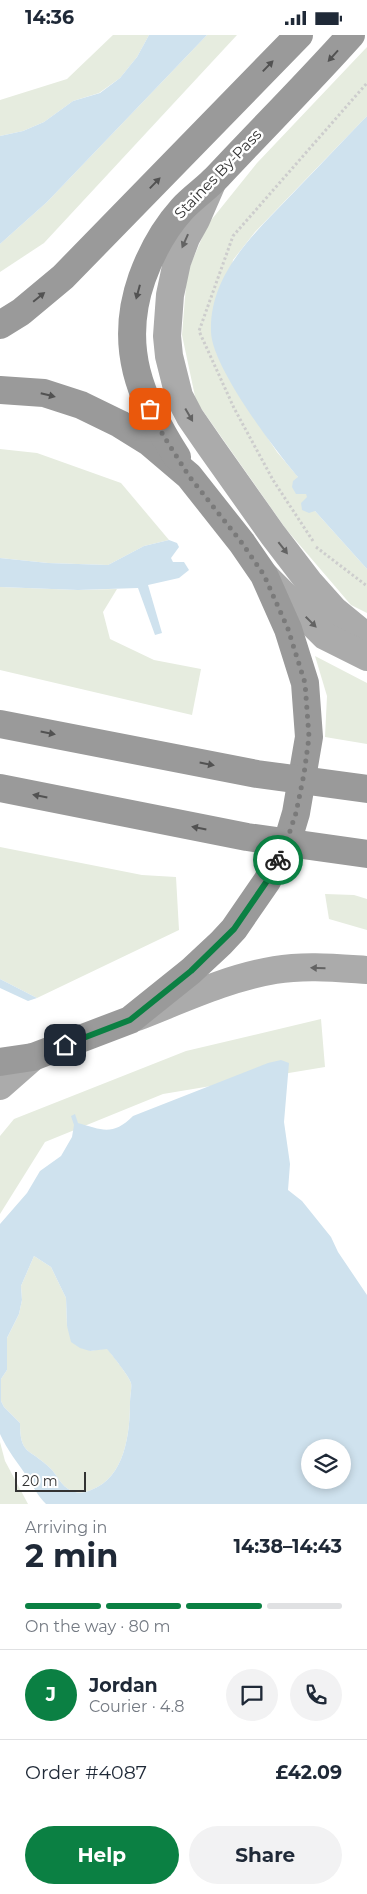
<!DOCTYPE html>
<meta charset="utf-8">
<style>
body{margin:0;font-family:Montserrat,sans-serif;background:#f2f2f3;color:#1f2937;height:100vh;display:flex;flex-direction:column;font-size:19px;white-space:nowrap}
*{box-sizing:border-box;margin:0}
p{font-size:16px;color:#747a83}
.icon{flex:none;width:28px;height:28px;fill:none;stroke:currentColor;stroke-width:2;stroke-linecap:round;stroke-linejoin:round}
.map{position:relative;height:1469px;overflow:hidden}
.sheet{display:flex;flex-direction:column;background:#fff;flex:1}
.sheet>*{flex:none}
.tools{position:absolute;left:301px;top:1404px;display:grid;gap:10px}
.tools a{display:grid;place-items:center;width:50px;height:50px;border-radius:50%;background:#fff;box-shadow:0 2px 8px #0003;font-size:25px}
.scale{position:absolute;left:15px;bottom:12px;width:71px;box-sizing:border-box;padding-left:5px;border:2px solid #333;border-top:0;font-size:14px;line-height:18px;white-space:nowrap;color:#333;-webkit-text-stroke:4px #fff;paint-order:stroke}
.pin{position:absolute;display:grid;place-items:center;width:42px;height:42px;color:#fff;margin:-21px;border-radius:10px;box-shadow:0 2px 8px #0006}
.courier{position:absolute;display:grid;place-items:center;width:50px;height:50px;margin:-25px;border:4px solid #0b8043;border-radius:50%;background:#fff;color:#222;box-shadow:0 1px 6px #0007}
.headline em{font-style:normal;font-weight:700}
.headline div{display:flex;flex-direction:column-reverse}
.headline{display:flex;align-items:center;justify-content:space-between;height:85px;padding:0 25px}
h1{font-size:32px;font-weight:700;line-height:38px}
.bar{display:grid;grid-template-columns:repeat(4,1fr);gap:8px 5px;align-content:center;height:60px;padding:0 25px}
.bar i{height:6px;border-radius:4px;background:#e0e1e3}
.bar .current{background:#0b8043}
.bar p{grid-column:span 4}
.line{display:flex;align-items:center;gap:12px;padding:0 25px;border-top:1px solid #e0e1e3}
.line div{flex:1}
.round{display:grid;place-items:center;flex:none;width:52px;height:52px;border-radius:26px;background:#f2f2f3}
.action{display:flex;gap:10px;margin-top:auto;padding:10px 25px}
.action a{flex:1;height:58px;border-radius:30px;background:#0b8043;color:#fff;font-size:20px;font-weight:700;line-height:58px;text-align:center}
.action a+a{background:#f2f2f3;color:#1f2937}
.status{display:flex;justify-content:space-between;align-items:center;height:35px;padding:0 25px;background:#fff;direction:ltr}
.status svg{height:14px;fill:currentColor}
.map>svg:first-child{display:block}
.green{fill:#e6ecdf}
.water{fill:#cfe2ee;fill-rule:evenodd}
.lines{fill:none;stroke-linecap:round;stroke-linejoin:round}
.path{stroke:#cdcdcd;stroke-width:3;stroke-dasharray:2.5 2.5;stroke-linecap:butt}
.major{stroke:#ababab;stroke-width:28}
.highway{stroke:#9a9a9a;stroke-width:28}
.oneway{fill:#525252}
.oneway2{fill:#636363}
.done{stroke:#7a7a7a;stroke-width:5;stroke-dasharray:0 9}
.route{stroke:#0b8043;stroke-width:6}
.labels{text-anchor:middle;stroke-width:5;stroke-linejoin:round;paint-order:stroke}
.street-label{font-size:15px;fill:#333;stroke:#fff}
</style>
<div class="status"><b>14:36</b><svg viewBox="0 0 49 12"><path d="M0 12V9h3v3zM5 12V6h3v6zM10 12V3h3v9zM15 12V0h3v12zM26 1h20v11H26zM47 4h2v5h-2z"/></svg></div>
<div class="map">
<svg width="367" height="1469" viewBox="0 0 367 1469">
<rect width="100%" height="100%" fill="#fff"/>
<g class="green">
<polygon points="113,0 149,0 137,22 120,43 99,58 73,66 44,87 23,96 0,101 0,65 67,44"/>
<polygon points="207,0 237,0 44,208 0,237 0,209 47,167"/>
<polygon points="367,12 367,81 255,197 233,225 216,317 235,354 277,417 298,442 296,459 306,458 315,476 367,534 367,578 351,570 286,494 196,366 182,300 187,238 208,189 257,128"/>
<polygon points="0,414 37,418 121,448 169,505 144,511 108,530 48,528 0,523"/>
<polygon points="0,552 78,555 117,554 103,577 110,604 154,625 201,634 192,680 0,635"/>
<polygon points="315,621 367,648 367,709 325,702 327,661"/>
<polygon points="0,812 142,840 176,842 179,895 37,963 0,944"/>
<polygon points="325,859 354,860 367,864 367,895 329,884"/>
<polygon points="321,984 325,1032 163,1059 45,1107 0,1179 0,1101 14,1084 186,1016"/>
<path d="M34,1221L51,1232L66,1263L67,1291L90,1316L107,1313C112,1320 129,1341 131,1348C132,1353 130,1361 130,1367C130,1398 125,1443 91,1455C84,1458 79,1459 72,1456C60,1451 58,1440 49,1432C29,1413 20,1420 20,1388L4,1372L1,1366V1344L7,1335V1303L19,1279L22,1265L21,1251Z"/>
<polygon points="0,1407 5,1426 28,1469 0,1469"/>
</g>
<g class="water">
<polygon points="149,0 207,0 47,167 0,209 0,101 23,96 44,87 73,66 100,58 120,43 137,22"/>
<path d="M367,81V534L315,476L309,478L302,475L301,468L307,462L306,459H296L292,452L293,446L298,442C274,414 212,332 211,297C209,237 258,195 296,155C320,130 343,106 367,81Z"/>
<polygon points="169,505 177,508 179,512 171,523 173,527 184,527 189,535 179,543 148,550 162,598 155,600 138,553 78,555 0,552 0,523 48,528 108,530 144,511"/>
<polygon points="0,944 37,963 28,966 0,953"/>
<path d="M281,1025L289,1028L284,1087L290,1129L288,1155L302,1166L331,1202L338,1217L367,1260V1469H46C38,1461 34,1453 28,1443C18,1428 7,1415 0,1399V1189L27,1158L40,1136L61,1121L72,1102L74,1090L71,1081L75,1079L78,1088C102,1095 113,1101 133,1081L268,1028ZM34,1221L51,1232L66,1263L67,1291L71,1307L80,1313L90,1316L107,1314C112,1320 129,1341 131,1348C132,1353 130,1361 130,1367C130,1398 125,1443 91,1455C84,1458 79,1459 72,1456C60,1451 58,1440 49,1432C29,1413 20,1420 20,1388L4,1372L1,1366V1344L7,1335V1303L19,1279L22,1265L21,1251ZM310,1412H342V1445H310Z"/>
</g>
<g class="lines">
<g class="path">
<polyline points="313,506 273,445 234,373 199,296 233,201 367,48"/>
<polyline points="316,512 367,551"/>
</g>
<g class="major">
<polyline points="213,146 196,185 186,203 177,227 170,260 167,301 169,321 179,361 190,382 210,411 273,500 309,547 334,575 367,602"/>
<polyline points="265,541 325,601 367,622"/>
<path d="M137,982C181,965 227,943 275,935C305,930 336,933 367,935"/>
<polyline points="0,1051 33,1022"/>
</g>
<g class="highway">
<polyline points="0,290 21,277 63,242 299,0"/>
<polyline points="0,355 44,358 81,370 120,389 149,407 189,441 242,508 264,540 288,594 305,648 309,702 296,778 287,808 267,846 234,894 221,908 191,936 130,985 33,1022 0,1027"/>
<path d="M177,422C140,364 118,311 142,243C151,218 164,194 182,174C193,162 207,153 218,141C262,94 308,48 351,0"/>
<polyline points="0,689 257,739 367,754"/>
<polyline points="0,753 247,802 367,819"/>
</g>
</g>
<defs><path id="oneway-solid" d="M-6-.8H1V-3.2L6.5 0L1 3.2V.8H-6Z" transform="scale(1.25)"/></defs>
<g class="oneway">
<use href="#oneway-solid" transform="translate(333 21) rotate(132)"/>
<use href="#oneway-solid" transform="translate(268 31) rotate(-46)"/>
<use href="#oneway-solid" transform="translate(155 148) rotate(-46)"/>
<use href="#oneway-solid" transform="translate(138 257) rotate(105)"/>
<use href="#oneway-solid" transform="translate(39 262) rotate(-39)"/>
<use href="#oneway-solid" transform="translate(48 360) rotate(14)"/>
<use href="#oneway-solid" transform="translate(48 698) rotate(11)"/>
<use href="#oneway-solid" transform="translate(207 729) rotate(11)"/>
<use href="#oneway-solid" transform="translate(40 761) rotate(-169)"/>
<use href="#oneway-solid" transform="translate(199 793) rotate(-169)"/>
</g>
<g class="oneway2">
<use href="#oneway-solid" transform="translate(185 206) rotate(114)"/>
<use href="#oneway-solid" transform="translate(189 380) rotate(60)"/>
<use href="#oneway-solid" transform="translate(283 513) rotate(52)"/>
<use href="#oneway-solid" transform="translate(311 587) rotate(45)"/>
<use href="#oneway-solid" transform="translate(318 933) rotate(-178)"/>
</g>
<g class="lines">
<polyline class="done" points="150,374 163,400 189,441 242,508 264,540 288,594 305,648 309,702 304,739 296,778 286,808 278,825"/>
<polyline class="route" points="65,1010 130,985 191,936 234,894 267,846 278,825"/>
</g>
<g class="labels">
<g class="street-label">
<text transform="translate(218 139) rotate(-46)" y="5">Staines By-Pass</text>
</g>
</g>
</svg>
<div class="tools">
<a><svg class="icon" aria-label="layers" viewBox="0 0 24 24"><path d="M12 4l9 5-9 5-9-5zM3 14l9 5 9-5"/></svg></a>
</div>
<div class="scale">20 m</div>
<div class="pin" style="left:150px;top:374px;background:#ea580c"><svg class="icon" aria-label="bag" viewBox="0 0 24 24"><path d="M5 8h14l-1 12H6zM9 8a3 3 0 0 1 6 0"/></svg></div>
<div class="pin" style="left:65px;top:1010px;background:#1f2937"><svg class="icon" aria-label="home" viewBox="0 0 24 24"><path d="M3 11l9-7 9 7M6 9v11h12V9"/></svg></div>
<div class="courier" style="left:278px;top:825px"><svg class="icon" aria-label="bike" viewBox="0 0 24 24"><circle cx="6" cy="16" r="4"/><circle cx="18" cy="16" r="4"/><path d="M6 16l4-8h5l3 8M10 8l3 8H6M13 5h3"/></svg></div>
</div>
<section class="sheet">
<div class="headline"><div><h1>2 min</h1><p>Arriving in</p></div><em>14:38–14:43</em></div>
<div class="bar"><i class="current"></i><i class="current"></i><i class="current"></i><i></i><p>On the way · 80 m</p></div>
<div class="line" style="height:90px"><b class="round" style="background:#0b8043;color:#fff">J</b><div><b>Jordan</b><p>Courier · 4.8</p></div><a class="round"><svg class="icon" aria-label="chat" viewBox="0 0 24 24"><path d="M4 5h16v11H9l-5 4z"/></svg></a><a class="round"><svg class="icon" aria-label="phone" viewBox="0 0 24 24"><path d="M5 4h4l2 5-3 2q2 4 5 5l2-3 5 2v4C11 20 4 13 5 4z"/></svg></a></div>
<div class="line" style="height:65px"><div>Order #4087</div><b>£42.09</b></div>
<div class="action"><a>Help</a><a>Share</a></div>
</section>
